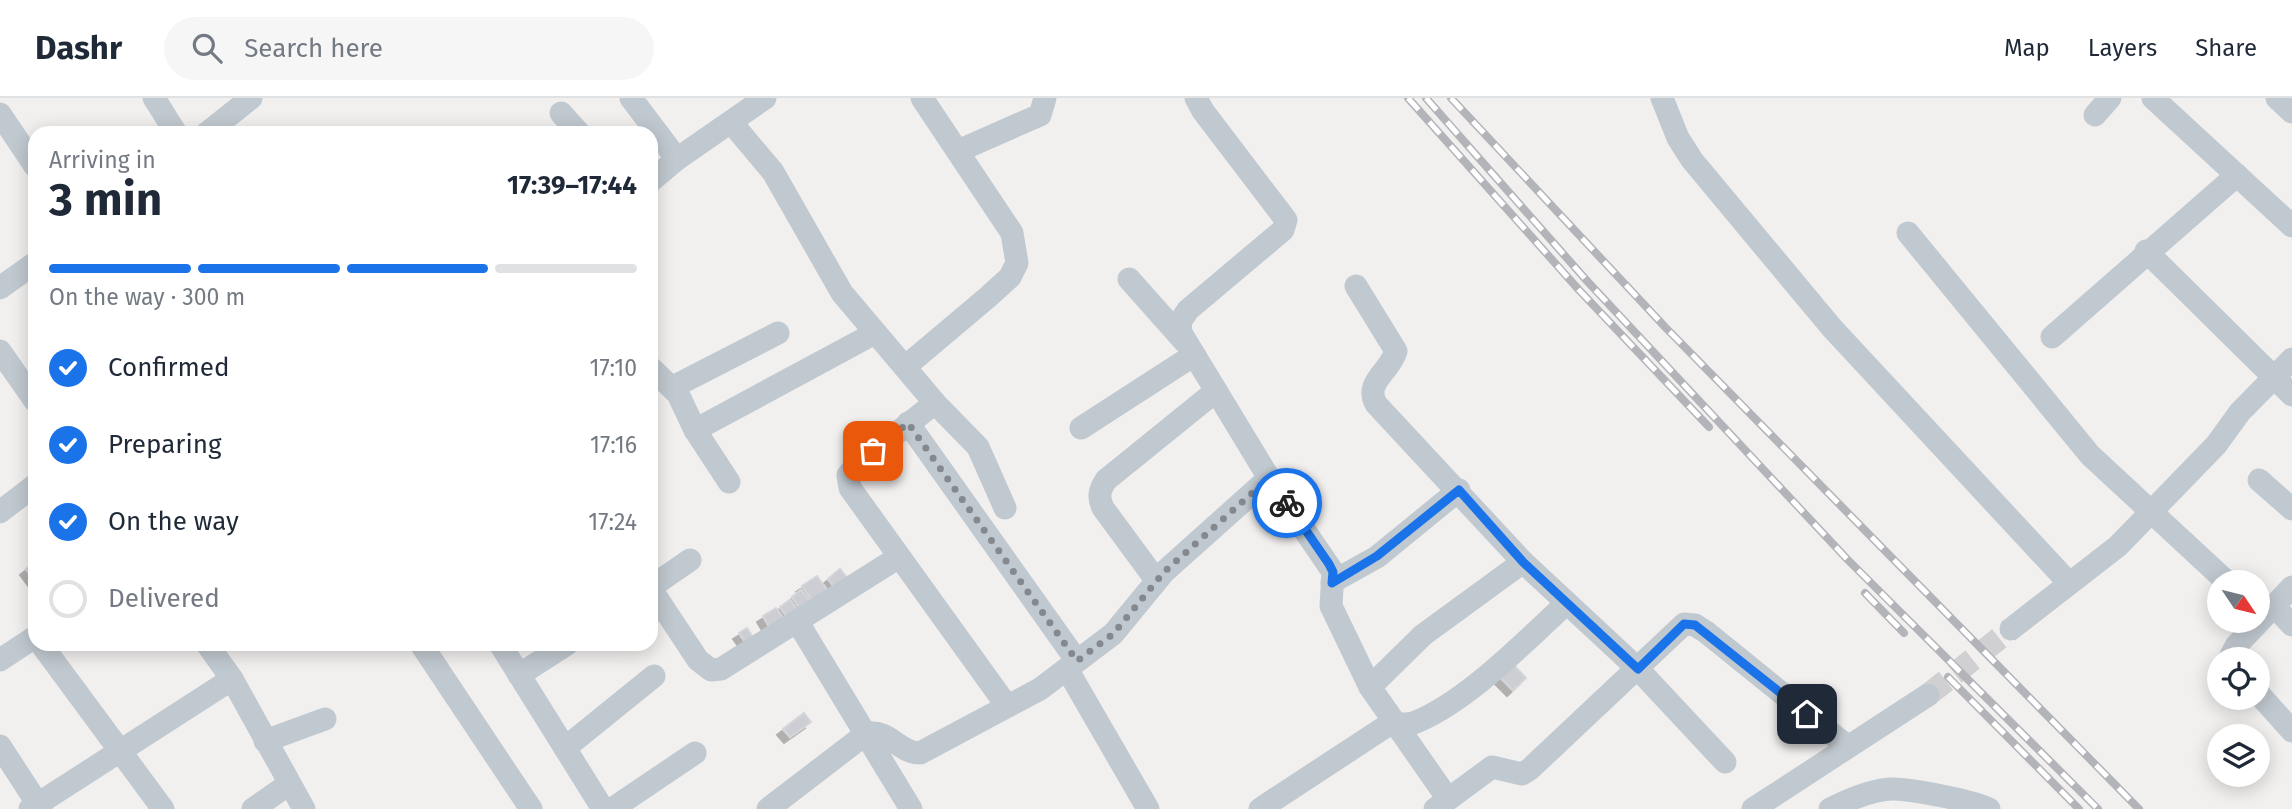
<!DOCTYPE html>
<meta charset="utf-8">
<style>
body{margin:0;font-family:"Fira Sans",sans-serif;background:#f6f6f7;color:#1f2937;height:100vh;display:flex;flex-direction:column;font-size:26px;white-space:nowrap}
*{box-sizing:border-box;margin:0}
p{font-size:23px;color:#747a83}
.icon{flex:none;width:38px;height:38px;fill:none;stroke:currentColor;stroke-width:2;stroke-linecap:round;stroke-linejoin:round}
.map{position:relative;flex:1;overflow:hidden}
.side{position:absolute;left:28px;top:28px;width:630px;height:525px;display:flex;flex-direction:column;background:#fff;border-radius:21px;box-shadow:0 4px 18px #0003}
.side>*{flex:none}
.needle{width:46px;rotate:125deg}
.controls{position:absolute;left:2207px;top:472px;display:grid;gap:14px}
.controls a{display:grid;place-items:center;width:63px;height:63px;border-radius:50%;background:#fff;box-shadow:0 4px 18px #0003;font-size:35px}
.pin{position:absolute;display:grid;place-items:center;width:60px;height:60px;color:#fff;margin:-30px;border-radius:14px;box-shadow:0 4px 10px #0006}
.courier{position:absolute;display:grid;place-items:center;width:70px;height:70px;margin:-35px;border:5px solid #1a73e8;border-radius:50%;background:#fff;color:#222;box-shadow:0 2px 9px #0007}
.overview em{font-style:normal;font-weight:700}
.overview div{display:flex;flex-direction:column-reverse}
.overview{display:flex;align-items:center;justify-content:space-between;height:119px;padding:0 21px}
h1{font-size:46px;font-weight:700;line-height:52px}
.bar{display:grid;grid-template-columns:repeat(4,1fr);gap:10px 7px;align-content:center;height:84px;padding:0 21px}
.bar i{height:9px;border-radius:5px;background:#e0e1e3}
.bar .on{background:#1a73e8}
.bar p{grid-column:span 4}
ol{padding:0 21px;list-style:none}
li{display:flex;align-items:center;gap:21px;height:77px}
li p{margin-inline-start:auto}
li .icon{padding:7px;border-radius:50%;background:#1a73e8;color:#fff;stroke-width:4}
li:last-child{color:#747a83}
li i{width:38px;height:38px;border:4px solid #e0e1e3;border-radius:50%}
header{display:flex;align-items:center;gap:42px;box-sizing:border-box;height:98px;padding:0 35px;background:#fff;border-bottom:2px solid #e0e1e3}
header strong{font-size:33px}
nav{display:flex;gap:38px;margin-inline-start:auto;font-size:24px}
.search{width:490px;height:63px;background:#f6f6f7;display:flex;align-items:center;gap:18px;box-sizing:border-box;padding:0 24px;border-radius:38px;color:#747a83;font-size:26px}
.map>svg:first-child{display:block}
.building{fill:#cdced4;stroke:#d4d5da;stroke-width:2;filter:url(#shadow)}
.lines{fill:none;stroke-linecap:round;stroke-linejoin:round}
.minor-tunnel{stroke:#d0d0d2;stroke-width:23;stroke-dasharray:23 11;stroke-linecap:butt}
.minor{stroke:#c1c9d0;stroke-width:23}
.rail-casing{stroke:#b2b4b9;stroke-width:8}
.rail{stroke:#fff;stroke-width:5;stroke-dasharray:16;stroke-linecap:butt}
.done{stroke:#84898f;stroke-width:7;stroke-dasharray:0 12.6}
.route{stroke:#1a73e8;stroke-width:9}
</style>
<header>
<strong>Dashr</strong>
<div class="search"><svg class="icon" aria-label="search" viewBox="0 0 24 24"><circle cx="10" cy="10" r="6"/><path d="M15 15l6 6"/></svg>Search here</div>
<nav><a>Map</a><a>Layers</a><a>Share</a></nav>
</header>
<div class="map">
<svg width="2292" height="711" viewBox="0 0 2292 711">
<defs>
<filter id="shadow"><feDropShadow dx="-6" dy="6" stdDeviation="0" flood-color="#0004"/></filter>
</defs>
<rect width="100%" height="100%" fill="#f2f0ef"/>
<g class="building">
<polygon points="35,464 35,483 26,471"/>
<polygon points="840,471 849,482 837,492 828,481"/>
<polygon points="817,478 832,499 817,509 802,488"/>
<polygon points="801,492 814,509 804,516 792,499"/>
<polygon points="790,502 801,518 791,525 780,509"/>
<polygon points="776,510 787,526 773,535 763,518"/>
<polygon points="747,530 756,544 749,549 739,535"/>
<polygon points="1508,561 1526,580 1513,592 1495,574"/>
<polygon points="804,615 811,624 790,639 783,631"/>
</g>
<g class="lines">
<polyline class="minor-tunnel" points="1928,597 2011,531"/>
<g class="minor">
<polyline points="154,0 176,35"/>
<polyline points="631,0 677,61"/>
<polyline points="1196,0 1203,13 1286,122 1283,132 1188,212 1180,224 1181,235 1269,380 1333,474 1331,508 1370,589 1448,701"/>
<polyline points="1662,0 1678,40 1692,62 1832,230 2069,485"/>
<polyline points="2153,0 2292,128"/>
<polyline points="2277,0 2292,14"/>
<polyline points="561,15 579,35"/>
<polyline points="0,16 35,68"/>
<polyline points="2095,17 2110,0"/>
<polyline points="731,24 773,74 842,195 935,305 978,349 1005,410"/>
<polyline points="207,35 251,0"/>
<polyline points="958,53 1040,17 1045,0"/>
<polyline points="651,83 677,61 765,0"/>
<polyline points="1908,135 2090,357 2228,485"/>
<polyline points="2146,153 2292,297"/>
<polyline points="1129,181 1185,244"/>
<path d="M1356,188L1396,253C1390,274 1364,284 1376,306L1523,464L1638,571L1725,664"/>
<polyline points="0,190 35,165"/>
<polyline points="2052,239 2237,77"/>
<polyline points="0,253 35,303"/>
<polyline points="905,269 988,199 1010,179 1017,165 1012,135 922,0"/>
<polyline points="651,270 678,296 695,332 729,384"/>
<polyline points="673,289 778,235"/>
<polyline points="935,305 856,367 848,377 850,390 1007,608"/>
<polyline points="908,325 1077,563"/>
<polyline points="1081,330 1194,257"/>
<polyline points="695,332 875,235"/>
<polyline points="2259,382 2292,411"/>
<polyline points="0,414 35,387"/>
<path d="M1156,482L1103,410C1098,399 1099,393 1106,382L1216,293"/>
<polyline points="1332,484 1377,459 1459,392"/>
<polyline points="651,489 690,462"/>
<polyline points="651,491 698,562 711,572 721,571 899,459"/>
<polyline points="2274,508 2292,527"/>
<polyline points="797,523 911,711"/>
<polyline points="2011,531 2118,448 2216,347 2240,314 2292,261"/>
<polyline points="41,546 163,711"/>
<polyline points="207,546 232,581 304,711"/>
<polyline points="421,546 531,711"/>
<polyline points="500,546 603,711"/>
<polyline points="0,562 35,539"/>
<polyline points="2232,562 2231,557 2236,548 2292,489"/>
<polyline points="1067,571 1148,711"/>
<polyline points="519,577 567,546"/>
<polyline points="1370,589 1423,537 1523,464"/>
<polyline points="2258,595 2292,633"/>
<polyline points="265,643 325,621"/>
<polyline points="0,648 41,711"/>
<polyline points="565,650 654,578"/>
<polyline points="30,711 232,581"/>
<polyline points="253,711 289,686"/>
<polyline points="612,711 695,655"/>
<path d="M768,711L867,635C890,632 899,655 920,655L1040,591L1113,536L1164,474L1269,380"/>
<path d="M1260,711L1385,629C1396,624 1406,628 1416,624C1469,602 1525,543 1567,505"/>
<polyline points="1435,711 1492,669 1522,676 1530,671 1684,526 1695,527 1706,534 1847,648"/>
<polyline points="1753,711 1928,597"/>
<path d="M1830,711C1848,702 1873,691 1893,691C1910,691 1975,703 1989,711"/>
</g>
<g class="rail-casing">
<g id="rail">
<polyline points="1408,0 1579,192 1709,329"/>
<polyline points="1426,0 1588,184 1847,461 2098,711"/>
<polyline points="1451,0 1666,230 2139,711"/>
<polyline points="1865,495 1904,535"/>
<polyline points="1948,579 2079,711"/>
</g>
</g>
<use href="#rail" class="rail"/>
</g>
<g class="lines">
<polyline class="done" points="873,353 908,325 1077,563 1113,536 1164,474 1269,380 1287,405"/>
<polyline class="route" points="1287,405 1329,466 1333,474 1332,485 1377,458 1459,392 1523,464 1638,571 1684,526 1695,527 1807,616"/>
</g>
</svg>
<div class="controls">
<a><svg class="needle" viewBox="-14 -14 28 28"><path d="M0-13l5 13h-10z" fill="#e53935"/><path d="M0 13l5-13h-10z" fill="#747a83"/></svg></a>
<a><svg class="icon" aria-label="locate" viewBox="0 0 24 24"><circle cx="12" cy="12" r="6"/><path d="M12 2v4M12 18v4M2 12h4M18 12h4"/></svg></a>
<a><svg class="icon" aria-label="layers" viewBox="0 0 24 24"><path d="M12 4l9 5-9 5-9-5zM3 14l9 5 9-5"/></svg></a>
</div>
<div class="pin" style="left:873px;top:353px;background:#ea580c"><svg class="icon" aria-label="bag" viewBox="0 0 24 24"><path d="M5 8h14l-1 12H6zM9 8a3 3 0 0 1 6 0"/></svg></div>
<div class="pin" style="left:1807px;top:616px;background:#1f2937"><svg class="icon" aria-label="home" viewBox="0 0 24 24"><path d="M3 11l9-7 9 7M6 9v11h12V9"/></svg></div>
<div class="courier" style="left:1287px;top:405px"><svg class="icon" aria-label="bike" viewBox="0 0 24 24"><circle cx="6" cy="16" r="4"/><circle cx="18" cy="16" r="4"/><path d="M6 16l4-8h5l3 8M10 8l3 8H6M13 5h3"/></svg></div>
<section class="side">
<div class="overview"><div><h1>3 min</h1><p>Arriving in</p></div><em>17:39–17:44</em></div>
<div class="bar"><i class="on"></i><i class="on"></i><i class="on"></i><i></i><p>On the way · 300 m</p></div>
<ol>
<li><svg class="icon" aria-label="check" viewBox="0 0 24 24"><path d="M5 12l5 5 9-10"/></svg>Confirmed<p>17:10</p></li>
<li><svg class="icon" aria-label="check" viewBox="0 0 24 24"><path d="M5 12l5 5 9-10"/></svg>Preparing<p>17:16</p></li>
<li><svg class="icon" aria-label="check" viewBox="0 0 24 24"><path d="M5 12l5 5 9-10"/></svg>On the way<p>17:24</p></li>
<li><i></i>Delivered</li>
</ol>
</section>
</div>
